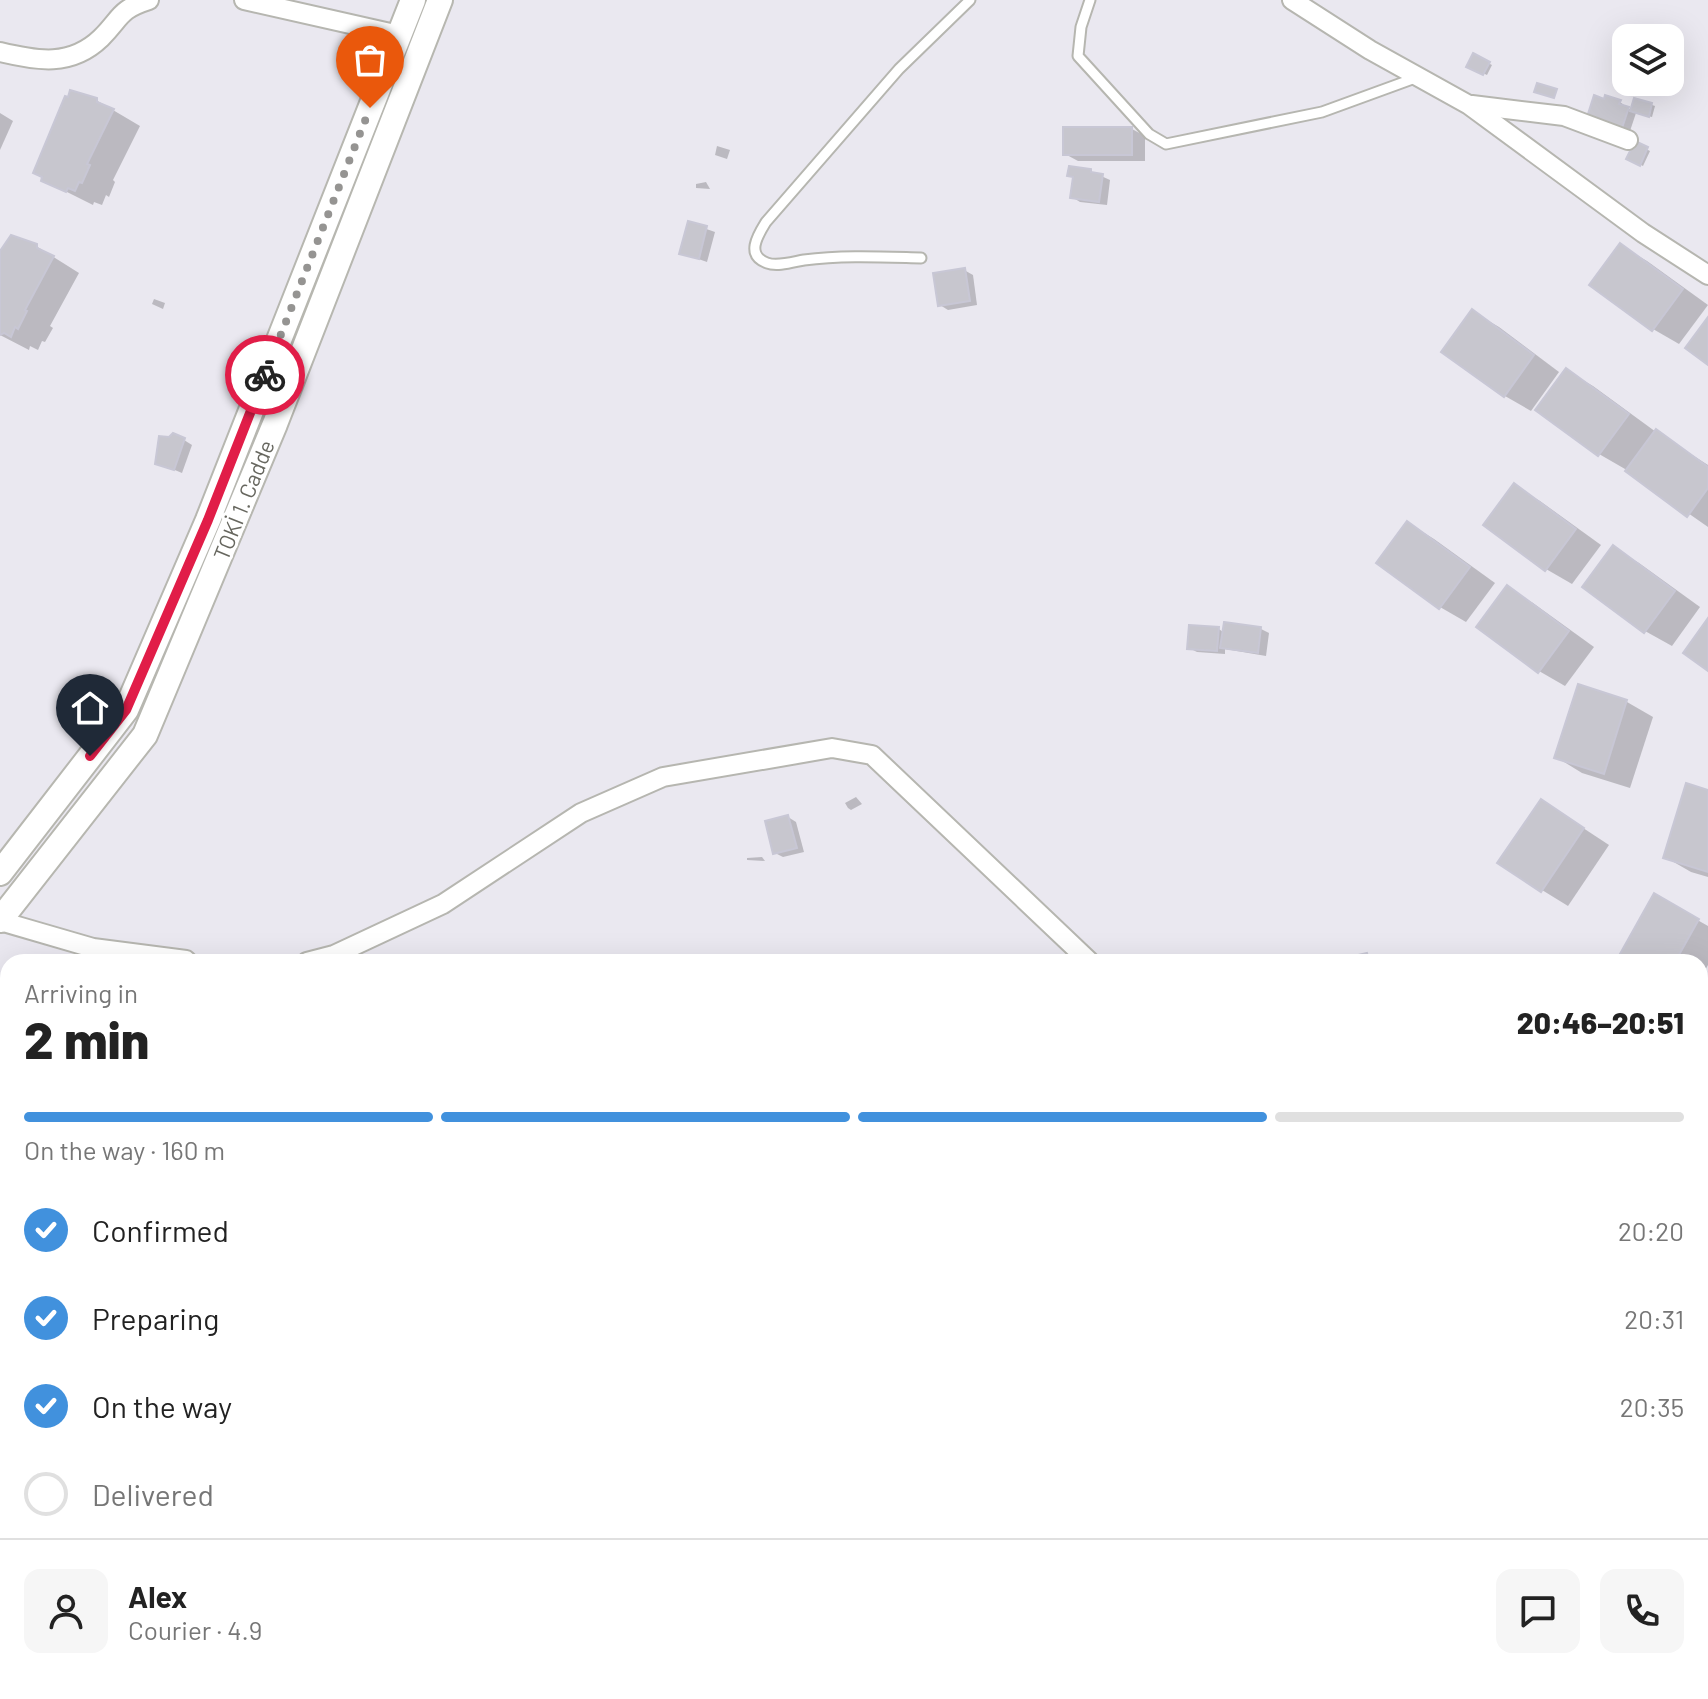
<!DOCTYPE html>
<meta charset="utf-8">
<style>
body{margin:0;font-family:Barlow,sans-serif;background:#f6f6f6;color:#222;height:100vh;display:flex;flex-direction:column;font-size:30px;white-space:nowrap}
*{box-sizing:border-box;margin:0}
p{font-size:26px;color:#767676}
.icon{flex:none;width:44px;height:44px;fill:none;stroke:currentColor;stroke-width:2;stroke-linecap:round;stroke-linejoin:round}
.map{position:relative;flex:1;overflow:hidden}
.side{position:absolute;left:0px;top:954px;width:1708px;height:746px;display:flex;flex-direction:column;background:#fff;border-radius:24px 24px 0 0;box-shadow:0 8px 32px #0002}
.side>*{flex:none}
.fabs{position:absolute;left:1612px;top:24px;display:grid;gap:16px}
.fabs a{display:grid;place-items:center;width:72px;height:72px;border-radius:16px;background:#fff;box-shadow:0 8px 32px #0002;font-size:40px}
.pin{position:absolute;display:grid;place-items:center;width:68px;height:68px;color:#fff;margin:-82px -34px;border-radius:50% 50% 50% 0;rotate:-45deg;box-shadow:0 0 8px #0007}
.pin .icon{rotate:45deg}
.courier{position:absolute;display:grid;place-items:center;width:80px;height:80px;margin:-40px;border:6px solid #e11d48;border-radius:50%;background:#fff;color:#222;box-shadow:0 2px 10px #0007}
.headline em{font-style:normal;font-weight:800}
.headline div{display:flex;flex-direction:column-reverse}
.headline{display:flex;align-items:center;justify-content:space-between;height:136px;padding:0 24px}
h1{font-size:52px;font-weight:800;line-height:60px}
.bar{display:grid;grid-template-columns:repeat(4,1fr);gap:12px 8px;align-content:center;height:96px;padding:0 24px}
.bar i{height:10px;border-radius:6px;background:#e0e0e0}
.bar .on{background:#4191dd}
.bar p{grid-column:span 4}
.line{display:flex;align-items:center;gap:20px;padding:0 24px;border-top:2px solid #e0e0e0}
.line div{flex:1}
.round{display:grid;place-items:center;flex:none;width:84px;height:84px;border-radius:16px;background:#f6f6f6}
ol{padding:0 24px;list-style:none}
li{display:flex;align-items:center;gap:24px;height:88px}
li p{margin-inline-start:auto}
li .icon{padding:8px;border-radius:50%;background:#4191dd;color:#fff;stroke-width:4}
li:last-child{color:#767676}
li i{width:44px;height:44px;border:4px solid #e0e0e0;border-radius:50%}
.map>svg:first-child{display:block}
.shadow{fill:#0003}
.building{fill:#c7c6ce;stroke:#c8c7d5;stroke-width:2}
.lines{fill:none;stroke-linecap:round;stroke-linejoin:round}
.service-casing{stroke:#b6b6b0;stroke-width:13}
.minor-casing{stroke:#b6b6b0;stroke-width:22}
.secondary-casing{stroke:#b7b7b0;stroke-width:28}
.service{stroke:#fff;stroke-width:9}
.minor{stroke:#fff;stroke-width:18}
.secondary{stroke:#fff;stroke-width:24}
.done{stroke:#959492;stroke-width:8;stroke-dasharray:0 14.4}
.route{stroke:#e11d48;stroke-width:10}
.labels{text-anchor:middle;stroke-width:6;stroke-linejoin:round;paint-order:stroke}
.street-label{font-size:22px;fill:#67675f;stroke:#fff}
</style>
<div class="map">
<svg width="1708" height="1699" viewBox="0 0 1708 1699">
<rect width="100%" height="100%" fill="#eae8f0"/>
<g class="shadow">
<polygon points="1474,56 1492,65 1487,75 1468,66"/>
<polygon points="96,100 140,126 113,180 115,182 109,197 106,195 102,205 94,202 93,205 43,180"/>
<polygon points="1620,102 1632,111 1652,105 1655,106 1652,117 1636,113 1630,131 1597,120"/>
<polygon points="0,113 13,121 0,150"/>
<polygon points="1132,129 1145,136 1145,161 1078,161 1065,154"/>
<polygon points="1636,144 1650,151 1643,166 1629,159"/>
<polygon points="717,146 730,150 727,159 715,155"/>
<polygon points="1090,171 1110,180 1107,205 1080,202 1072,197 1075,178 1069,175"/>
<polygon points="706,182 710,189 696,188 696,184"/>
<polygon points="689,223 715,232 707,262 681,253"/>
<polygon points="36,246 79,273 50,326 53,328 45,342 42,341 38,350 30,346 29,350 0,335 0,256"/>
<polygon points="1621,246 1647,261 1708,305 1679,344 1653,329"/>
<polygon points="964,270 973,275 977,305 948,310 940,305"/>
<polygon points="154,299 165,303 163,309 152,304"/>
<polygon points="1473,312 1499,327 1559,372 1531,411 1505,396"/>
<polygon points="1567,371 1593,386 1656,432 1708,465 1708,527 1625,469 1599,454"/>
<polygon points="184,440 192,445 182,473 158,463"/>
<polygon points="1514,486 1540,501 1601,545 1572,584 1546,569"/>
<polygon points="1408,523 1434,539 1495,583 1466,622 1440,607"/>
<polygon points="1613,548 1639,563 1700,607 1672,646 1645,631 1585,587"/>
<polygon points="1507,588 1533,603 1594,647 1565,686 1539,671 1479,627"/>
<polygon points="1226,624 1261,629 1269,633 1266,656 1225,649 1225,654 1197,652 1189,648 1219,629 1224,633"/>
<polygon points="1579,687 1627,702 1653,717 1630,788 1582,773 1556,757"/>
<polygon points="1708,792 1708,877 1691,872 1665,857"/>
<polygon points="856,797 862,804 851,810 848,808 845,803"/>
<polygon points="1542,801 1609,845 1568,906 1542,890"/>
<polygon points="788,817 796,822 804,852 783,857 775,853"/>
<polygon points="762,857 765,861 747,860 747,858"/>
<polygon points="1655,896 1708,926 1708,965 1700,979 1700,962 1622,962"/>
<polygon points="1367,955 1380,962 1336,962"/>
<polygon points="1525,956 1536,962 1516,962"/>
<polygon points="1700,1129 1708,1137 1708,1144 1700,1152"/>
<polygon points="77,1692 150,1692 158,1699 84,1699"/>
<polygon points="250,1692 327,1692 335,1699 255,1699"/>
</g>
<g class="building">
<polygon points="1473,53 1490,62 1483,75 1466,67"/>
<polygon points="1537,83 1557,89 1554,98 1534,92"/>
<polygon points="70,90 97,98 97,102 114,109 87,164 90,165 82,183 79,182 75,191 68,188 66,192 41,181 42,177 33,173 65,96 68,97"/>
<polygon points="1594,95 1604,99 1605,95 1621,100 1619,104 1629,107 1622,128 1587,117"/>
<polygon points="1634,98 1652,103 1649,117 1630,111"/>
<rect x="1063" y="127" width="69" height="28"/>
<polygon points="1635,141 1648,147 1640,166 1626,159"/>
<polygon points="1069,166 1091,169 1091,172 1103,174 1099,202 1070,198 1073,177 1067,176"/>
<polygon points="688,221 707,226 699,259 679,254"/>
<polygon points="11,235 37,244 37,248 54,256 25,310 27,311 18,329 15,327 11,337 4,333 0,335 0,251"/>
<polygon points="1620,243 1683,289 1652,331 1589,285"/>
<polygon points="965,268 970,301 938,306 933,273"/>
<polygon points="1472,309 1534,355 1504,397 1441,352"/>
<polygon points="1708,317 1708,365 1685,348"/>
<polygon points="1566,368 1629,414 1598,456 1535,410"/>
<polygon points="1656,429 1708,467 1708,488 1687,517 1625,471"/>
<polygon points="173,433 185,438 174,470 155,464 159,436 169,437"/>
<polygon points="1514,483 1576,529 1545,571 1483,525"/>
<polygon points="1407,521 1470,567 1439,609 1376,563"/>
<polygon points="1613,545 1675,591 1644,633 1582,587"/>
<polygon points="1507,585 1569,631 1538,673 1476,627"/>
<polygon points="1708,618 1708,671 1683,653"/>
<polygon points="1224,622 1261,627 1258,653 1220,648"/>
<polygon points="1189,625 1219,627 1217,651 1187,649"/>
<polygon points="1578,684 1627,700 1604,774 1554,758"/>
<polygon points="1686,783 1708,790 1708,872 1663,858"/>
<polygon points="1541,799 1584,828 1541,892 1497,863"/>
<polygon points="788,815 797,848 773,854 765,821"/>
<polygon points="1654,893 1699,919 1675,962 1618,962 1616,961"/>
<polygon points="1367,953 1370,962 1328,962"/>
<polygon points="1708,1020 1708,1095 1703,1100 1700,1097 1700,1028"/>
<polygon points="0,1584 8,1588 8,1642 0,1638"/>
<polygon points="74,1692 142,1692 152,1699 82,1699"/>
<polygon points="247,1692 322,1692 330,1699 252,1699 246,1694"/>
</g>
<g class="lines">
<g class="service-casing">
<g id="service">
<polyline points="1090,0 1081,27 1078,56 1149,134 1166,144 1322,112 1418,77"/>
<path d="M921,258C882,257 843,255 804,260C793,262 777,267 767,263C745,255 758,235 766,222L899,69L970,0"/>
</g>
</g>
<g class="minor-casing">
<g id="minor">
<polyline points="244,0 399,35"/>
<polyline points="1292,0 1370,50 1469,105 1643,233 1708,275"/>
<path d="M0,52C37,61 71,67 101,38C122,17 118,10 149,0"/>
<polyline points="1472,105 1564,116 1628,140"/>
<polyline points="0,921 93,948 186,960 188,962"/>
<polyline points="307,962 334,955 443,904 581,813 663,777 832,748 872,755 1090,962"/>
<polyline points="0,1360 8,1367"/>
<polyline points="1700,1506 1708,1508"/>
<polyline points="374,1692 382,1699"/>
<polyline points="38,1699 41,1692"/>
</g>
</g>
<g class="secondary-casing">
<g id="secondary">
<polyline points="0,873 126,710 208,520 413,0"/>
<polyline points="0,920 145,735 275,424 440,0"/>
</g>
</g>
<use href="#service" class="service"/>
<use href="#minor" class="minor"/>
<use href="#secondary" class="secondary"/>
</g>
<g class="lines">
<polyline class="done" points="265,375 370,108"/>
<polyline class="route" points="90,756 126,710 208,520 265,375"/>
</g>
<g class="labels">
<g class="street-label">
<text transform="translate(244 500) rotate(-68)" y="8">TOKİ 1. Cadde</text>
</g>
</g>
</svg>
<div class="fabs">
<a><svg class="icon" aria-label="layers" viewBox="0 0 24 24"><path d="M12 4l9 5-9 5-9-5zM3 14l9 5 9-5"/></svg></a>
</div>
<div class="pin" style="left:370px;top:108px;background:#ea580c"><svg class="icon" aria-label="bag" viewBox="0 0 24 24"><path d="M5 8h14l-1 12H6zM9 8a3 3 0 0 1 6 0"/></svg></div>
<div class="pin" style="left:90px;top:756px;background:#1f2937"><svg class="icon" aria-label="home" viewBox="0 0 24 24"><path d="M3 11l9-7 9 7M6 9v11h12V9"/></svg></div>
<div class="courier" style="left:265px;top:375px"><svg class="icon" aria-label="bike" viewBox="0 0 24 24"><circle cx="6" cy="16" r="4"/><circle cx="18" cy="16" r="4"/><path d="M6 16l4-8h5l3 8M10 8l3 8H6M13 5h3"/></svg></div>
<section class="side">
<div class="headline"><div><h1>2 min</h1><p>Arriving in</p></div><em>20:46–20:51</em></div>
<div class="bar"><i class="on"></i><i class="on"></i><i class="on"></i><i></i><p>On the way · 160 m</p></div>
<ol>
<li><svg class="icon" aria-label="check" viewBox="0 0 24 24"><path d="M5 12l5 5 9-10"/></svg>Confirmed<p>20:20</p></li>
<li><svg class="icon" aria-label="check" viewBox="0 0 24 24"><path d="M5 12l5 5 9-10"/></svg>Preparing<p>20:31</p></li>
<li><svg class="icon" aria-label="check" viewBox="0 0 24 24"><path d="M5 12l5 5 9-10"/></svg>On the way<p>20:35</p></li>
<li><i></i>Delivered</li>
</ol>
<div class="line" style="height:144px"><a class="round"><svg class="icon" aria-label="person" viewBox="0 0 24 24"><circle cx="12" cy="8" r="4"/><path d="M4 21q1-7 8-7t8 7"/></svg></a><div><b>Alex</b><p>Courier · 4.9</p></div><a class="round"><svg class="icon" aria-label="chat" viewBox="0 0 24 24"><path d="M4 5h16v11H9l-5 4z"/></svg></a><a class="round"><svg class="icon" aria-label="phone" viewBox="0 0 24 24"><path d="M5 4h4l2 5-3 2q2 4 5 5l2-3 5 2v4C11 20 4 13 5 4z"/></svg></a></div>
</section>
</div>
